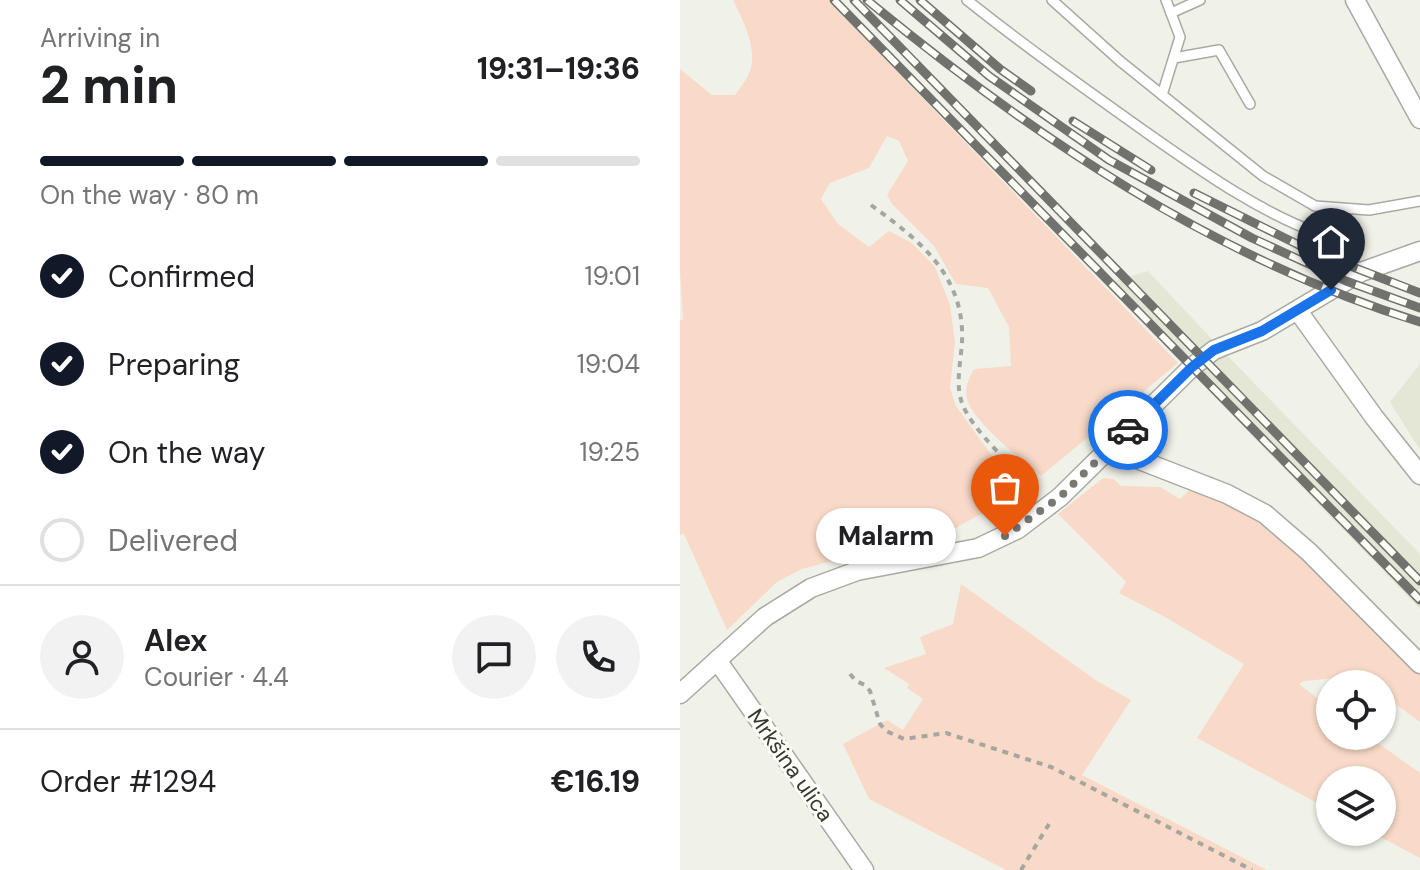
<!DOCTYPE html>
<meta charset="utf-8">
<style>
body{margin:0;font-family:"DM Sans",sans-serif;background:#f2f2f2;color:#202124;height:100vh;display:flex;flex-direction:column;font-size:30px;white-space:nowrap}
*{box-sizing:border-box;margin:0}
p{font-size:26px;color:#757577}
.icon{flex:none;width:44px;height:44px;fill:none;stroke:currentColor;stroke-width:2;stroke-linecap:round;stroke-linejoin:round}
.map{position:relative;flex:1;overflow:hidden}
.sheet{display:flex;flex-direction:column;background:#fff;width:680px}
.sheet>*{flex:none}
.buttons{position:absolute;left:636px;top:670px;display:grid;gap:16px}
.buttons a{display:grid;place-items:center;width:80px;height:80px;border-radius:50%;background:#fff;box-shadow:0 2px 6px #0004;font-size:40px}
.pin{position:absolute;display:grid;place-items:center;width:68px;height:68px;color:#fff;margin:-82px -34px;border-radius:50% 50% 50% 0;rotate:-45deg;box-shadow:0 0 8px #0007}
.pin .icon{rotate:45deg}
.courier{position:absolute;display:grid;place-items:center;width:80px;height:80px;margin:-40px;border:6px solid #1a73e8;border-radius:50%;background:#fff;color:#222;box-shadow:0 2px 10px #0007}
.bubble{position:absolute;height:56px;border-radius:28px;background:#fff;box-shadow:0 2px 6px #0004;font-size:26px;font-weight:800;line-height:56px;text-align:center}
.summary em{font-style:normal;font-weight:800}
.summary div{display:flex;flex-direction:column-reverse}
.summary{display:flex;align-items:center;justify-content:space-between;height:136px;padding:0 40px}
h1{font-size:52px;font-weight:800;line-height:60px}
.bar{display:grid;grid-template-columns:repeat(4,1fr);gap:12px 8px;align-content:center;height:96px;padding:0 40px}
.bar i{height:10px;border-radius:6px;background:#e0e0e0}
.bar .selected{background:#111827}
.bar p{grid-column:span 4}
.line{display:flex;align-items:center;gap:20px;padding:0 40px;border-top:2px solid #e0e0e0}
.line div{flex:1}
.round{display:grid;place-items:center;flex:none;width:84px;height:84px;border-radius:42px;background:#f2f2f2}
ol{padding:0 40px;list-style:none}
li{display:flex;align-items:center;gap:24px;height:88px}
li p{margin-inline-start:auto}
li .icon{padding:8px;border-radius:50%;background:#111827;color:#fff;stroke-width:4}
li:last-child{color:#757577}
li i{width:44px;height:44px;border:4px solid #e0e0e0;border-radius:50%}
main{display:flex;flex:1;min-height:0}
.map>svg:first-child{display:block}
.built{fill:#e4e7d6}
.green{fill:#f9dac8}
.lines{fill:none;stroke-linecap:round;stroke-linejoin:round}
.lane-casing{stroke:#a9aaa2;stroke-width:12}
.street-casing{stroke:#a9aaa2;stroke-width:21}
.path{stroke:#a5a69f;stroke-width:4;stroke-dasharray:6 6;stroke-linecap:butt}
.lane{stroke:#fff;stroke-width:9}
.street{stroke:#fff;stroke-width:18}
.rail-casing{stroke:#71726d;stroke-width:9}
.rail{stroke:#fdfff6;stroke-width:6;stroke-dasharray:18;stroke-linecap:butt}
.done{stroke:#787973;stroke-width:8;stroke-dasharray:0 14.4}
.route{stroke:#1a73e8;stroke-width:10}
.labels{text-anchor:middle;stroke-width:6;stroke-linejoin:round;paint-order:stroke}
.street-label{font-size:22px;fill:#373834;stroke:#fdfff6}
</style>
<main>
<section class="sheet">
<div class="summary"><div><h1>2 min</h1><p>Arriving in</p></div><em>19:31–19:36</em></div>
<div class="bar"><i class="selected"></i><i class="selected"></i><i class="selected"></i><i></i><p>On the way · 80 m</p></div>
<ol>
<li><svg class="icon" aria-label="check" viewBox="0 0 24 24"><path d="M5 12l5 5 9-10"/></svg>Confirmed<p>19:01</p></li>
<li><svg class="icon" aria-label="check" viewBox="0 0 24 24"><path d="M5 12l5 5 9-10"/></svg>Preparing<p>19:04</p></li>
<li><svg class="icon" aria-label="check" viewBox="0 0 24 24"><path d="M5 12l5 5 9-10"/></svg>On the way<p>19:25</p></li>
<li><i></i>Delivered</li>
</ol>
<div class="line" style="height:144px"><a class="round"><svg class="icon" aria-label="person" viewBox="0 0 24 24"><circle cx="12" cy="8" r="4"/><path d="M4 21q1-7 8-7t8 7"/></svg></a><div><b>Alex</b><p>Courier · 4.4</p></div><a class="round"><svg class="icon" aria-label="chat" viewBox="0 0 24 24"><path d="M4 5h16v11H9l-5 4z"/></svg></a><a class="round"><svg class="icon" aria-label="phone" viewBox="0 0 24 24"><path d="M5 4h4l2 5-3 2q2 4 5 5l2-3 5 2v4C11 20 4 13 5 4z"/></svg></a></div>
<div class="line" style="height:104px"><div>Order #1294</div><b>€16.19</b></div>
</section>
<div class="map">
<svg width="740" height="870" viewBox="0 0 740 870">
<rect width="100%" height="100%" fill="#f0f2e9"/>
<g class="built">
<polygon points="468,271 545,353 740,554 740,609 425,284"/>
<polygon points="740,364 740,450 710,402"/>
</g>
<g class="green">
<path d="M53,0H148L498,363L361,476C342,460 293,422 287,399C284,388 289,378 294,369L331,366L329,327L308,288L276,284L254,246L212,204L207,195L228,161L219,141L207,136L189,168L150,183L141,199L158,224L189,247L209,231L232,243L255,267L270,305L275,342L270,388L276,406L325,474L344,490L274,529L122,569L97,582L47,630L4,534L0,535V321L3,319L0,272V69L32,95H55C60,88 66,81 69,73C79,51 63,20 53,0Z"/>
<polygon points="423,478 434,479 441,486 480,487 500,499 508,491 516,490 554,505 583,520 688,618 740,673 740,722 702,694 702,684 689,684 678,676 624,681 619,684 650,708 650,736 688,736 740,773 740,858 691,832 702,832 702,780 650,780 650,810 517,738 564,664 485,617 439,593 446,582 378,514"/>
<polygon points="281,584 417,681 451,700 402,775 587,870 326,870 189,799 163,744 207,720 223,730 243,699 227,688 229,684 204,668 246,654 240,637 273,624"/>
</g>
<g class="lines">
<g class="lane-casing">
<g id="lane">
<path d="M287,0C346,47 408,91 470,135C523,172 579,212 640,234L654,224L658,210"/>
<polyline points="372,0 440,61 583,176 635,206 689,210 740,201"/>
<polyline points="491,13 520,0"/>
<polyline points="494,58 539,50 570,104"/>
<polyline points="482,95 500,37 486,0"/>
</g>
</g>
<g class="street-casing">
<g id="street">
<polyline points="675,0 740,119"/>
<polyline points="618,311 694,417 740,475"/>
<polyline points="436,442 452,457 547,494 585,514 629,552 740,664"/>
<polyline points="37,660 184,870"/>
<polyline points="0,694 85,617 131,588 177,571 298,548 338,529 380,497 512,367 534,350 582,331 681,272 740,251"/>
</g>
</g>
<g class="path">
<path d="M191,205C239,240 285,275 282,342C281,361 275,384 282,403C292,431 336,469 357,492"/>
<polyline points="170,674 176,681 185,685 190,691 200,724 206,731 224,739 266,733 371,767 572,870"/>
<polyline points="341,870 369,824"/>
</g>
<use href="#lane" class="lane"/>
<use href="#street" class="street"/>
<g class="rail-casing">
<g id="rail">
<polyline points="154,0 740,600"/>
<polyline points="174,0 740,581"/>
<path d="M187,0C351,135 535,259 740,322"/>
<polyline points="220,0 309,76 429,160 572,238 666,281 740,308"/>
<polyline points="240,0 320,69 351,91"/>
<polyline points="393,121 471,170"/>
<polyline points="514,193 629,250 740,293"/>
</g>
</g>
<use href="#rail" class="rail"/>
</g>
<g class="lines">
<polyline class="done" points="325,536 380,497 448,430"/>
<polyline class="route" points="448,430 512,367 534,350 582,331 651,290"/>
</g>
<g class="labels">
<g class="street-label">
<text transform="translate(111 765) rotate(55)" y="8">Mrkšina ulica</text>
</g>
</g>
</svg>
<div class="buttons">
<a><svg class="icon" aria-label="locate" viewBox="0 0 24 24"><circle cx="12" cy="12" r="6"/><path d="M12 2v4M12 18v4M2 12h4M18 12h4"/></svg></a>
<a><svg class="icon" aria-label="layers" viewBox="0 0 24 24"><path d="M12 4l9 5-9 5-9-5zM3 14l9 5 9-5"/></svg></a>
</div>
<div class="pin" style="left:325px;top:536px;background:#ea580c"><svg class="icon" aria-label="bag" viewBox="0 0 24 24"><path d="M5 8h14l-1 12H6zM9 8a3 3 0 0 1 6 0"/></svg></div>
<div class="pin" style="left:651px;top:290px;background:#1f2937"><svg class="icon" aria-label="home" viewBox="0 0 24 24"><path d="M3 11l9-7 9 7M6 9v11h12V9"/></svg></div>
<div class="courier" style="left:448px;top:430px"><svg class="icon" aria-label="car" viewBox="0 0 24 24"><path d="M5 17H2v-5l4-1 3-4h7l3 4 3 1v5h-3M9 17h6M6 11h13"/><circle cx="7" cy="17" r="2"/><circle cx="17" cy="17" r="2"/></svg></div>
<div class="bubble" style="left:136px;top:508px;width:140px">Malarm</div>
</div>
</main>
